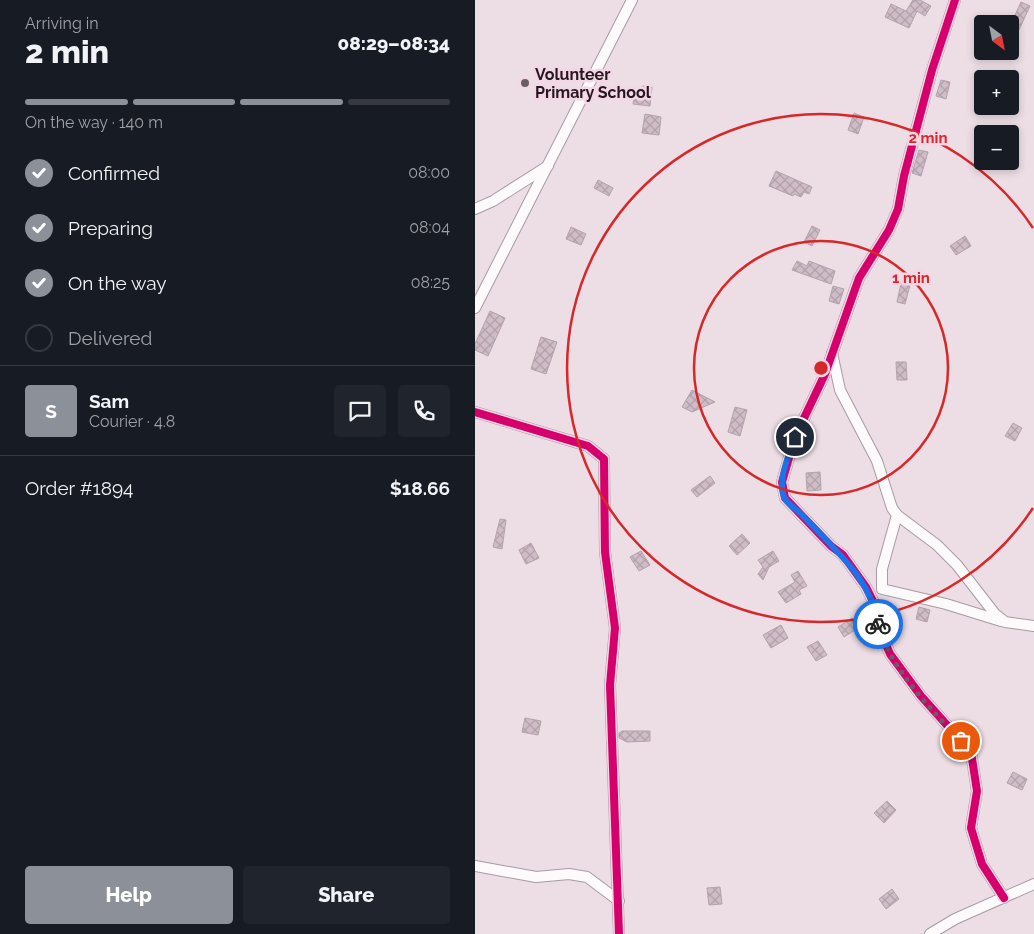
<!DOCTYPE html>
<meta charset="utf-8">
<style>
body{margin:0;font-family:Raleway,sans-serif;background:#20242c;color:#f1f3f6;height:100vh;display:flex;flex-direction:column;font-size:19px;white-space:nowrap}
*{box-sizing:border-box;margin:0}
p{font-size:16px;color:#9ea1a6}
.icon{flex:none;width:28px;height:28px;fill:none;stroke:currentColor;stroke-width:2;stroke-linecap:round;stroke-linejoin:round}
.map{position:relative;flex:1;overflow:hidden}
.side{display:flex;flex-direction:column;background:#171b24;width:475px}
.side>*{flex:none}
.needle{width:32px;rotate:148deg}
.buttons{position:absolute;left:499px;top:15px;display:grid;gap:10px}
.buttons a{display:grid;place-items:center;width:45px;height:45px;border-radius:5px;background:#171b24;box-shadow:0 2px 8px #0003;font-size:25px}
.pin{position:absolute;display:grid;place-items:center;width:42px;height:42px;color:#fff;margin:-21px;border:2px solid #fff;border-radius:50%;box-shadow:0 1px 5px #0007}
.courier{position:absolute;display:grid;place-items:center;width:50px;height:50px;margin:-25px;border:4px solid #1a73e8;border-radius:50%;background:#fff;color:#222;box-shadow:0 1px 6px #0007}
.headline em{font-style:normal;font-weight:800}
.headline div{display:flex;flex-direction:column-reverse}
.headline{display:flex;align-items:center;justify-content:space-between;height:85px;padding:0 25px}
h1{font-size:32px;font-weight:800;line-height:38px}
.bar{display:grid;grid-template-columns:repeat(4,1fr);gap:8px 5px;align-content:center;height:60px;padding:0 25px}
.bar i{height:6px;border-radius:4px;background:#363941}
.bar .current{background:#8c9099}
.bar p{grid-column:span 4}
.line{display:flex;align-items:center;gap:12px;padding:0 25px;border-top:1px solid #363941}
.line div{flex:1}
.round{display:grid;place-items:center;flex:none;width:52px;height:52px;border-radius:5px;background:#20242c}
ol{padding:0 25px;list-style:none}
li{display:flex;align-items:center;gap:15px;height:55px}
li p{margin-inline-start:auto}
li .icon{padding:5px;border-radius:50%;background:#8c9099;color:#fff;stroke-width:4}
li:last-child{color:#9ea1a6}
li i{width:28px;height:28px;border:2px solid #363941;border-radius:50%}
.cta{display:flex;gap:10px;margin-top:auto;padding:10px 25px}
.cta a{flex:1;height:58px;border-radius:5px;background:#8c9099;color:#fff;font-size:20px;font-weight:800;line-height:58px;text-align:center}
.cta a+a{background:#20242c;color:#f1f3f6}
main{display:flex;flex:1;min-height:0}
.map>svg:first-child{display:block}
.building{fill:url(#building-cross-hatch);stroke:#b0a4aa}
.lines{fill:none;stroke-linecap:round;stroke-linejoin:round}
.minor-casing{stroke:#a89ba2;stroke-width:12}
.minor{stroke:#fcfafb;stroke-width:10}
.cycleway-casing{stroke:#f4d6e6;stroke-width:11}
.cycleway{stroke:#d6006c;stroke-width:8}
.done{stroke:#6a5e64;stroke-width:5;stroke-dasharray:0 9}
.route{stroke:#1a73e8;stroke-width:6}
.ring{fill:none;stroke:#d62828;stroke-width:2.5}
.poi-dot{fill:#6a5e64;stroke:#f4d6e6;stroke-width:2}
.labels{text-anchor:middle;stroke-width:5;stroke-linejoin:round;paint-order:stroke}
.poi-label{font-size:16px;font-weight:bold;fill:#24191f;stroke:#f4d6e6;text-anchor:start}
.centre{fill:#d62828;stroke:#f4d6e6;stroke-width:2.5}
.ring-label{font-size:15px;text-anchor:middle;font-weight:bold;fill:#d62828;stroke:#f4d6e6;stroke-width:5;stroke-linejoin:round;paint-order:stroke}
</style>
<main>
<section class="side">
<div class="headline"><div><h1>2 min</h1><p>Arriving in</p></div><em>08:29–08:34</em></div>
<div class="bar"><i class="current"></i><i class="current"></i><i class="current"></i><i></i><p>On the way · 140 m</p></div>
<ol>
<li><svg class="icon" aria-label="check" viewBox="0 0 24 24"><path d="M5 12l5 5 9-10"/></svg>Confirmed<p>08:00</p></li>
<li><svg class="icon" aria-label="check" viewBox="0 0 24 24"><path d="M5 12l5 5 9-10"/></svg>Preparing<p>08:04</p></li>
<li><svg class="icon" aria-label="check" viewBox="0 0 24 24"><path d="M5 12l5 5 9-10"/></svg>On the way<p>08:25</p></li>
<li><i></i>Delivered</li>
</ol>
<div class="line" style="height:90px"><b class="round" style="background:#8c9099;color:#fff">S</b><div><b>Sam</b><p>Courier · 4.8</p></div><a class="round"><svg class="icon" aria-label="chat" viewBox="0 0 24 24"><path d="M4 5h16v11H9l-5 4z"/></svg></a><a class="round"><svg class="icon" aria-label="phone" viewBox="0 0 24 24"><path d="M5 4h4l2 5-3 2q2 4 5 5l2-3 5 2v4C11 20 4 13 5 4z"/></svg></a></div>
<div class="line" style="height:65px"><div>Order #1894</div><b>$18.66</b></div>
<div class="cta"><a>Help</a><a>Share</a></div>
</section>
<div class="map">
<svg width="559" height="934" viewBox="0 0 559 934">
<defs>
<pattern id="building-cross-hatch" width="8" height="8" patternUnits="userSpaceOnUse" patternTransform="scale(1.25)"><rect width="8" height="8" fill="#cfbcc6"/><path d="M0 0l8 8M0 8l8-8" fill="none" stroke="#b2a1aa"/></pattern>
</defs>
<rect width="100%" height="100%" fill="#eddde5"/>
<g class="building">
<polygon points="438,0 445,0 456,6 450,16 442,11 434,28 410,17 416,4 431,11"/>
<polygon points="546,2 555,6 541,36 535,33 535,26"/>
<polygon points="466,80 475,82 471,99 461,96"/>
<polygon points="168,86 177,87 175,106 158,104 160,91 167,92"/>
<polygon points="379,113 389,117 383,134 373,130"/>
<polygon points="170,114 186,117 184,135 167,133"/>
<polygon points="444,150 453,152 446,176 437,173"/>
<polygon points="301,171 337,187 334,194 329,192 326,197 319,194 318,196 294,186"/>
<polygon points="123,180 138,188 134,196 119,188"/>
<polygon points="337,226 345,230 337,246 329,242"/>
<polygon points="96,227 111,234 106,245 91,239"/>
<polygon points="490,236 496,246 481,255 475,246"/>
<polygon points="322,261 332,266 334,261 360,271 356,284 317,270"/>
<polygon points="426,283 435,285 430,304 422,302"/>
<polygon points="358,286 369,289 364,304 354,301"/>
<polygon points="15,311 30,318 13,356 0,350 0,344"/>
<polygon points="66,337 82,342 71,374 56,369"/>
<polygon points="421,362 431,362 432,380 422,380"/>
<polygon points="217,390 240,402 217,412 207,407"/>
<polygon points="260,407 272,410 265,436 253,432"/>
<polygon points="538,423 547,428 540,441 530,436"/>
<polygon points="345,472 346,490 332,491 331,473"/>
<polygon points="235,476 240,483 222,497 216,490"/>
<polygon points="25,519 31,520 27,549 18,547"/>
<polygon points="267,534 275,543 262,555 254,546"/>
<polygon points="56,543 64,558 51,564 44,550"/>
<polygon points="166,551 175,565 164,571 155,557"/>
<polygon points="298,551 304,561 294,567 288,580 283,574 288,567 283,560"/>
<polygon points="323,571 332,586 324,590 326,594 311,603 303,592 320,582 316,575"/>
<polygon points="444,607 455,610 452,622 441,619"/>
<polygon points="377,618 383,628 369,637 363,627"/>
<polygon points="306,625 313,638 296,648 288,635"/>
<polygon points="343,641 352,655 341,661 332,647"/>
<polygon points="50,718 66,721 63,735 47,732"/>
<polygon points="147,731 175,731 175,741 152,742 144,738 144,733"/>
<polygon points="538,772 552,779 547,790 532,783"/>
<polygon points="412,801 421,810 409,823 399,813"/>
<polygon points="245,887 247,904 234,905 232,888"/>
<polygon points="417,889 424,899 411,909 404,899"/>
</g>
<g class="lines">
<g class="minor-casing">
<g id="minor">
<polyline points="480,0 457,70 429,176 423,209 414,230 384,278 350,374 320,437 307,482 310,498 356,546 368,555 391,587 401,607 403,626 415,654 446,696 496,752 502,791 496,828 507,864 529,898"/>
<polyline points="0,209 18,201 73,166"/>
<polyline points="0,308 157,0"/>
<polyline points="357,353 365,390 402,461 417,508 422,515 462,545 482,565 520,614 530,622 559,626"/>
<polyline points="0,412 113,446 129,459 130,552 140,628 135,685 144,934"/>
<polyline points="422,515 407,569 407,589 471,604 526,621"/>
<polyline points="0,866 61,877 94,874 112,877 144,901"/>
<polyline points="455,934 480,919 559,884"/>
</g>
</g>
<use href="#minor" class="minor"/>
<g class="cycleway-casing">
<g id="cycleway">
<polyline points="480,0 457,70 429,176 423,209 414,230 384,278 350,374 320,437 307,482 310,498 356,546 368,555 391,587 401,607 403,626 415,654 446,696 496,752 502,791 496,828 507,864 529,898"/>
<polyline points="0,412 113,446 129,459 130,552 140,628 135,685 144,934"/>
</g>
</g>
<use href="#cycleway" class="cycleway"/>
</g>
<g class="lines">
<path class="done" d="M403,624C413,666 457,710 486,741"/>
<path class="route" d="M320,437C315,454 302,479 309,497C312,504 323,510 328,516C358,549 396,577 403,624"/>
</g>
<g class="ring">
<circle cx="346" cy="368" r="127"/>
<path d="M558 508A254 254 0 1 1 558 228"/>
</g>
<circle class="poi-dot" cx="50" cy="83" r="5"/>
<g class="labels">
<g class="poi-label">
<text x="60" y="80">Volunteer<tspan x="60" dy="18">Primary School</tspan></text>
</g>
</g>
<circle cx="346" cy="368" r="8" class="centre"/>
<g class="ring-label">
<text x="453" y="143">2 min</text>
<text x="436" y="283">1 min</text>
</g>
</svg>
<div class="buttons">
<a><svg class="needle" viewBox="-14 -14 28 28"><path d="M0-13l5 13h-10z" fill="#e53935"/><path d="M0 13l5-13h-10z" fill="#9ea1a6"/></svg></a>
<a>+</a>
<a>−</a>
</div>
<div class="pin" style="left:486px;top:741px;background:#ea580c"><svg class="icon" aria-label="bag" viewBox="0 0 24 24"><path d="M5 8h14l-1 12H6zM9 8a3 3 0 0 1 6 0"/></svg></div>
<div class="pin" style="left:320px;top:437px;background:#1f2937"><svg class="icon" aria-label="home" viewBox="0 0 24 24"><path d="M3 11l9-7 9 7M6 9v11h12V9"/></svg></div>
<div class="courier" style="left:403px;top:624px"><svg class="icon" aria-label="bike" viewBox="0 0 24 24"><circle cx="6" cy="16" r="4"/><circle cx="18" cy="16" r="4"/><path d="M6 16l4-8h5l3 8M10 8l3 8H6M13 5h3"/></svg></div>
</div>
</main>
